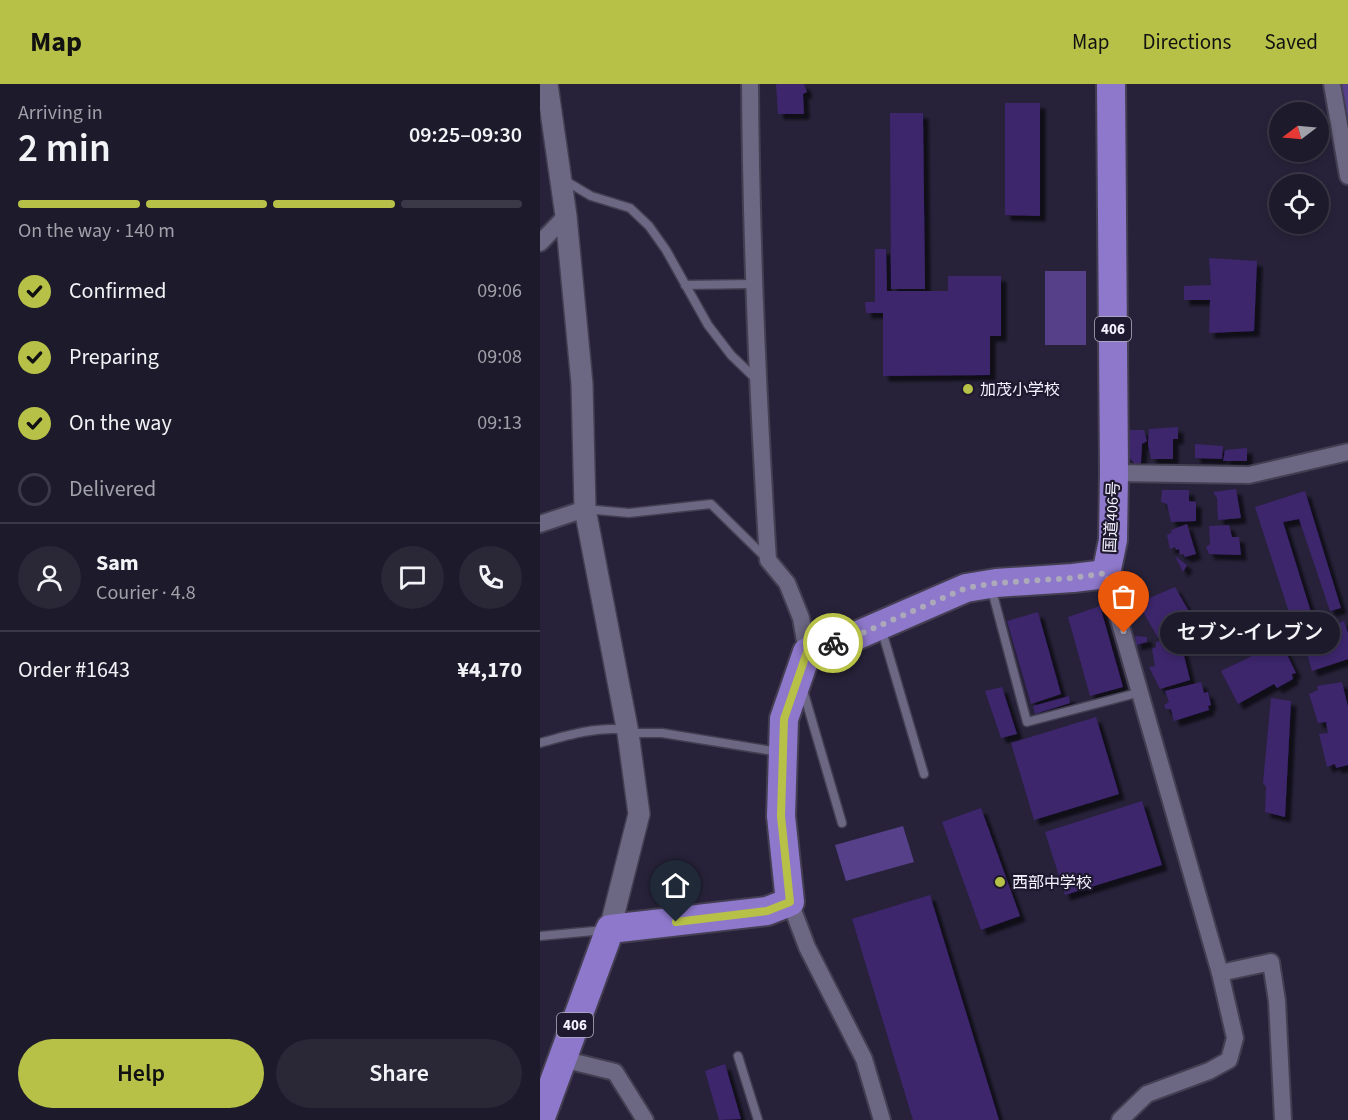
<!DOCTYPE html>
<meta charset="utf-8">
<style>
body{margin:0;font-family:"Source Sans 3","Noto Sans JP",sans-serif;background:#2a2737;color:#f1f3f6;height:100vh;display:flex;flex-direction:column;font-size:22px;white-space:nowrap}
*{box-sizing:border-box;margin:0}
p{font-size:20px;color:#a0a1a9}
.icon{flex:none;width:33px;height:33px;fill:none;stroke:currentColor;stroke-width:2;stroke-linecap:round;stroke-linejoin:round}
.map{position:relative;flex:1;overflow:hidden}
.sheet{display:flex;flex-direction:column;background:#1d1a2b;width:540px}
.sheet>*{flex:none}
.needle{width:39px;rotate:254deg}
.tools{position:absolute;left:729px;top:18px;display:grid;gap:12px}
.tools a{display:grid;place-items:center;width:60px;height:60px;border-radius:50%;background:#1d1a2b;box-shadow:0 3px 9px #0003,0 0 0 2px #3b3847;font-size:30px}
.pin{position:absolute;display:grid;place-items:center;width:51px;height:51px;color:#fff;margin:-62px -26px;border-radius:50% 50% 50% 0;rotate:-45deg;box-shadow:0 0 6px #0007}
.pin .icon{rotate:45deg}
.courier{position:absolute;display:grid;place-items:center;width:60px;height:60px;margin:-30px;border:4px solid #b7c148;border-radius:50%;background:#fff;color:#222;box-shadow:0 2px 8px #0007}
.bubble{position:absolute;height:42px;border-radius:21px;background:#1d1a2b;box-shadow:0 3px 9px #0003,0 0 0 2px #3b3847;font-size:20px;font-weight:600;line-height:42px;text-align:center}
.headline em{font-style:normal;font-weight:600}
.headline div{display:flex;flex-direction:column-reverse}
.headline{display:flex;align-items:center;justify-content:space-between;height:102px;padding:0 18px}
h1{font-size:39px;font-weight:600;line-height:45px}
.bar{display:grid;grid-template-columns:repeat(4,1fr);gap:9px 6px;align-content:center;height:72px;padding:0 18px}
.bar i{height:8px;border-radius:4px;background:#3b3847}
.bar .active{background:#b7c148}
.bar p{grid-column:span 4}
.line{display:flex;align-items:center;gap:15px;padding:0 18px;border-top:2px solid #3b3847}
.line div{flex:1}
.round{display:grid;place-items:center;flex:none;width:63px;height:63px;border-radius:32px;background:#2a2737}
ol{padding:0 18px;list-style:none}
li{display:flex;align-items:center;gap:18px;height:66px}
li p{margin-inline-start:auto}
li .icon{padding:6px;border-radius:50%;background:#b7c148;color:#111;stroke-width:4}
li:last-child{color:#a0a1a9}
li i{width:33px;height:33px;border:3px solid #3b3847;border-radius:50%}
.action{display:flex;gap:12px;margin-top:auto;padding:12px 18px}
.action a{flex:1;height:69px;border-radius:36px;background:#b7c148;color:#111;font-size:24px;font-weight:600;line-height:69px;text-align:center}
.action a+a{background:#2a2737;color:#f1f3f6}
header{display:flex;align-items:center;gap:36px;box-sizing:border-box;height:84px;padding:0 30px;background:#b7c148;color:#111}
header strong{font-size:28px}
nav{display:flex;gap:33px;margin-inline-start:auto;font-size:21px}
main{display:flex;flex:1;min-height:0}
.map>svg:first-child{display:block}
.water{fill:#554089}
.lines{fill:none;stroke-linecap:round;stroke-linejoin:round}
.river{stroke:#554089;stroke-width:34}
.building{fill:#3c256c;filter:url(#shadow)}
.service-casing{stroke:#433e51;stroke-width:11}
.minor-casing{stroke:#433e51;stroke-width:20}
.tertiary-casing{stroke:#433e51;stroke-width:24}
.trunk-casing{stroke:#433e51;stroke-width:32}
.service{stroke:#6c6782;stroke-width:8}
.minor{stroke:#6c6782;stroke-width:16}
.tertiary{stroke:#6c6782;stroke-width:21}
.trunk{stroke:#8e78cb;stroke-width:28}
.done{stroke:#aca9ba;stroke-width:6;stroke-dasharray:0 10.8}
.route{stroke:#b7c148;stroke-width:8}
.poi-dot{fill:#b7c148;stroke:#1e192f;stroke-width:2}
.labels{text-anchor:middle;stroke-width:4.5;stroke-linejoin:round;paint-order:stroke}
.shield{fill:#1e192f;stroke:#b4b1c1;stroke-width:1.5}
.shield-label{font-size:15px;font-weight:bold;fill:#f4f2ff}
.poi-label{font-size:16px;fill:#f4f2ff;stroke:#1e192f;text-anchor:start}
.street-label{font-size:16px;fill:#f4f2ff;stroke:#1e192f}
</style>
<header>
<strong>Map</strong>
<nav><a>Map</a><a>Directions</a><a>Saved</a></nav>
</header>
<main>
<section class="sheet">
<div class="headline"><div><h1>2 min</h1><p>Arriving in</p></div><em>09:25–09:30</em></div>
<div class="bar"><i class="active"></i><i class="active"></i><i class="active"></i><i></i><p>On the way · 140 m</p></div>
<ol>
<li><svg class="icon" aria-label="check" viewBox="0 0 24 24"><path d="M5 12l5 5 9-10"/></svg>Confirmed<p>09:06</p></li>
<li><svg class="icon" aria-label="check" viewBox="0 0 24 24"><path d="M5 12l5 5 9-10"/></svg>Preparing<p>09:08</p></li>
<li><svg class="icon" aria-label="check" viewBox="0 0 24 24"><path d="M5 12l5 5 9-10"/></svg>On the way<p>09:13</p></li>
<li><i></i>Delivered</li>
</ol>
<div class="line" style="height:108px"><a class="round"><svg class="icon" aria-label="person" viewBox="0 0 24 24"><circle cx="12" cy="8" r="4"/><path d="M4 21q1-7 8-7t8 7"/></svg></a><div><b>Sam</b><p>Courier · 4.8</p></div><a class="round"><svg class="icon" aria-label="chat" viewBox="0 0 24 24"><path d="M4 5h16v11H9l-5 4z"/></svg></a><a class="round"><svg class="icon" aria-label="phone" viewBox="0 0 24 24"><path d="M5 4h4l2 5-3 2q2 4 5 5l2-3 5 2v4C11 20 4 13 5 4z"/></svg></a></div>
<div class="line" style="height:78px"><div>Order #1643</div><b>¥4,170</b></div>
<div class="action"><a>Help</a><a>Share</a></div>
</section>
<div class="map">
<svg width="808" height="1036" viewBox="0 0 808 1036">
<defs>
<filter id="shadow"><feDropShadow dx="5.5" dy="5.5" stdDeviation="1.5" flood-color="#0009"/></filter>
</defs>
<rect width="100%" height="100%" fill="#272239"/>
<g class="water">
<rect x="505" y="187" width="41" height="74"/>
<polygon points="363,742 374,778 306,797 295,761"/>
</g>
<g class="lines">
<polyline class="river" points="803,0 808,26"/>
</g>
<g class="building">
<polygon points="236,0 264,0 267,8 263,10 264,30 238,30"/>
<polygon points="465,19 500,19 500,132 465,131"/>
<polygon points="350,29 383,29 385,205 351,205"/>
<polygon points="335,165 346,165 347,207 408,207 408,192 461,192 461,252 450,252 450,291 343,292 343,229 326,229 325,218 335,218"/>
<polygon points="669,174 717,177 714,247 669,249 670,216 644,216 644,202 671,201"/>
<polygon points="638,343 638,355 633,355 633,375 611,375 608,360 609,345"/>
<polygon points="582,346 604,346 607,357 602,360 601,379 595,380 583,367"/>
<polygon points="655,360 683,362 682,375 655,374"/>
<polygon points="707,364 707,377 683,377 685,366"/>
<polygon points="696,405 701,434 678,436 677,414 673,408"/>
<polygon points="622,406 649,406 649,417 656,418 656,437 631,438 627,420 621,418"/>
<polygon points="765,407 801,524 790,527 759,435 743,438 775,541 755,547 715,423"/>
<polygon points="647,440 656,470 645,473 643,470 640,471 639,465 636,466 635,463 630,465 627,451 632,448 631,446"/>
<polygon points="689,441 692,453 699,453 701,471 669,470 666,463 670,460 669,442"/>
<polygon points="635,472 647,481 643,488"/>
<polygon points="635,503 655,538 618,554 598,519"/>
<polygon points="560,522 583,603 550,612 528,533"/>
<polygon points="498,528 521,610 491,620 467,537"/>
<polygon points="804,537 808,549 808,575 772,587 762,552"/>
<polygon points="639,551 650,596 620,605 609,583 615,582 612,565 616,563 616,558"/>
<polygon points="595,552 607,553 607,558 596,561"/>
<polygon points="741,558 756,589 752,590 753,595 737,604 734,600 698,620 681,587"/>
<polygon points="661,598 664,609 668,608 671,621 668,622 669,626 634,637 631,625 626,625 624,621 629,618 625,607"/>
<polygon points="802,598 808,623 808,681 796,684 795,680 787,683 779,650 788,649 786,638 778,639 769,610 778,606 777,602"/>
<polygon points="462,603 477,650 461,654 445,607"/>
<polygon points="529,612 530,619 495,630 493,622"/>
<polygon points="731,614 751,617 745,733 725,728 726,703 723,699"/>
<polygon points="556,633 579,710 494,736 471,659"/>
<polygon points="602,717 622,781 525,811 505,748"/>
<polygon points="441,724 480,832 441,846 402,738"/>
<polygon points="390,811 459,1036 373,1036 312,835"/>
<polygon points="185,980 201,1035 179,1036 165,987"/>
</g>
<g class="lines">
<g class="service-casing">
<g id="service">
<polyline points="24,96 51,112 90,124 109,142 126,166 168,241 191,271 217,296"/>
<polyline points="145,201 213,200"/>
<polyline points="45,425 89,429 171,420 226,474"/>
<polyline points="451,503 487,638 601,608"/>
<polyline points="342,547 384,690"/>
<polyline points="263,606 302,739"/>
<polyline points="89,649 122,649 239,668"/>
<path d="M0,659C28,651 58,642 87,646"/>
<polyline points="0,852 65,846"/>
<polyline points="198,972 218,1036"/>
</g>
</g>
<g class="minor-casing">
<g id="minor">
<path d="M210,0C211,159 218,317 228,476L247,499L261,534L267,568"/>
<polyline points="792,0 808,92"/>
<polyline points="0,159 26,132"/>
<polyline points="574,389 709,391 808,368"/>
<polyline points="0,440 45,425"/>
<polyline points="566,490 680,889 695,954 689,976 669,987 607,1010 580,1036"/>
<polyline points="250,818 267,863 324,975 342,1036"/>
<polyline points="680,889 731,878 737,917 743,1036"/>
<polyline points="22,975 75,988 105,1036"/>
</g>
</g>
<g class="tertiary-casing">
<polyline id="tertiary" points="7,0 26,132 42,300 45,425 88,649 99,730 70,845"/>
</g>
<g class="trunk-casing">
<polyline id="trunk" points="0,1036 70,845 227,827 250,818 241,732 244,635 267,568 311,554 426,504 456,499 533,494 566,490 573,456 574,389 571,0"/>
</g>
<use href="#service" class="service"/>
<use href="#minor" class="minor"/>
<use href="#tertiary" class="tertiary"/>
<use href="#trunk" class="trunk"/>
</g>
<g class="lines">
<polyline class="done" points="293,559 311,554 426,504 456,499 533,494 566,489 584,549"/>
<polyline class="route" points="136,838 227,827 250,818 241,732 244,635 267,568 293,559"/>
</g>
<g class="poi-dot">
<circle cx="428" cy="305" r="6"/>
<circle cx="460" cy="798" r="6"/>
</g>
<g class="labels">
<g class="shield">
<rect x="555" y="233" width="36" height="24" rx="4.5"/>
<rect x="17" y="929" width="36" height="24" rx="4.5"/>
</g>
<g class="shield-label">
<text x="573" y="250">406</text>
<text x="35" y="946">406</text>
</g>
<g class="poi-label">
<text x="440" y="311">加茂小学校</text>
<text x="472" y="804">西部中学校</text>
</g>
<g class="street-label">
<text transform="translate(571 433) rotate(-87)" y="6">国道406号</text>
</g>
</g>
</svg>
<div class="tools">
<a><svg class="needle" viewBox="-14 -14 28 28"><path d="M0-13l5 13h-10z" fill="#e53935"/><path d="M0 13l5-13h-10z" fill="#a0a1a9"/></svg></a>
<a><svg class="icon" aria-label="locate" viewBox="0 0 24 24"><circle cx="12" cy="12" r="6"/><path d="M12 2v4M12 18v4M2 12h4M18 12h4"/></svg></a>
</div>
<div class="pin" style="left:584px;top:549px;background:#ea580c"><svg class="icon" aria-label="bag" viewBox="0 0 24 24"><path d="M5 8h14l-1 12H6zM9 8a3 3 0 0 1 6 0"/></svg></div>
<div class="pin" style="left:136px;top:838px;background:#1f2937"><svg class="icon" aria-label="home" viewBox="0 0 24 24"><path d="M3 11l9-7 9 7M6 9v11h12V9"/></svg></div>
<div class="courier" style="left:293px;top:559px"><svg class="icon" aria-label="bike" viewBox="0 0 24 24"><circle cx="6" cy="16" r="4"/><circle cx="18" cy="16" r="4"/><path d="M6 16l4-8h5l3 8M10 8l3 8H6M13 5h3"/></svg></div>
<div class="bubble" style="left:620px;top:528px;width:180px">セブン-イレブン</div>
</div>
</main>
